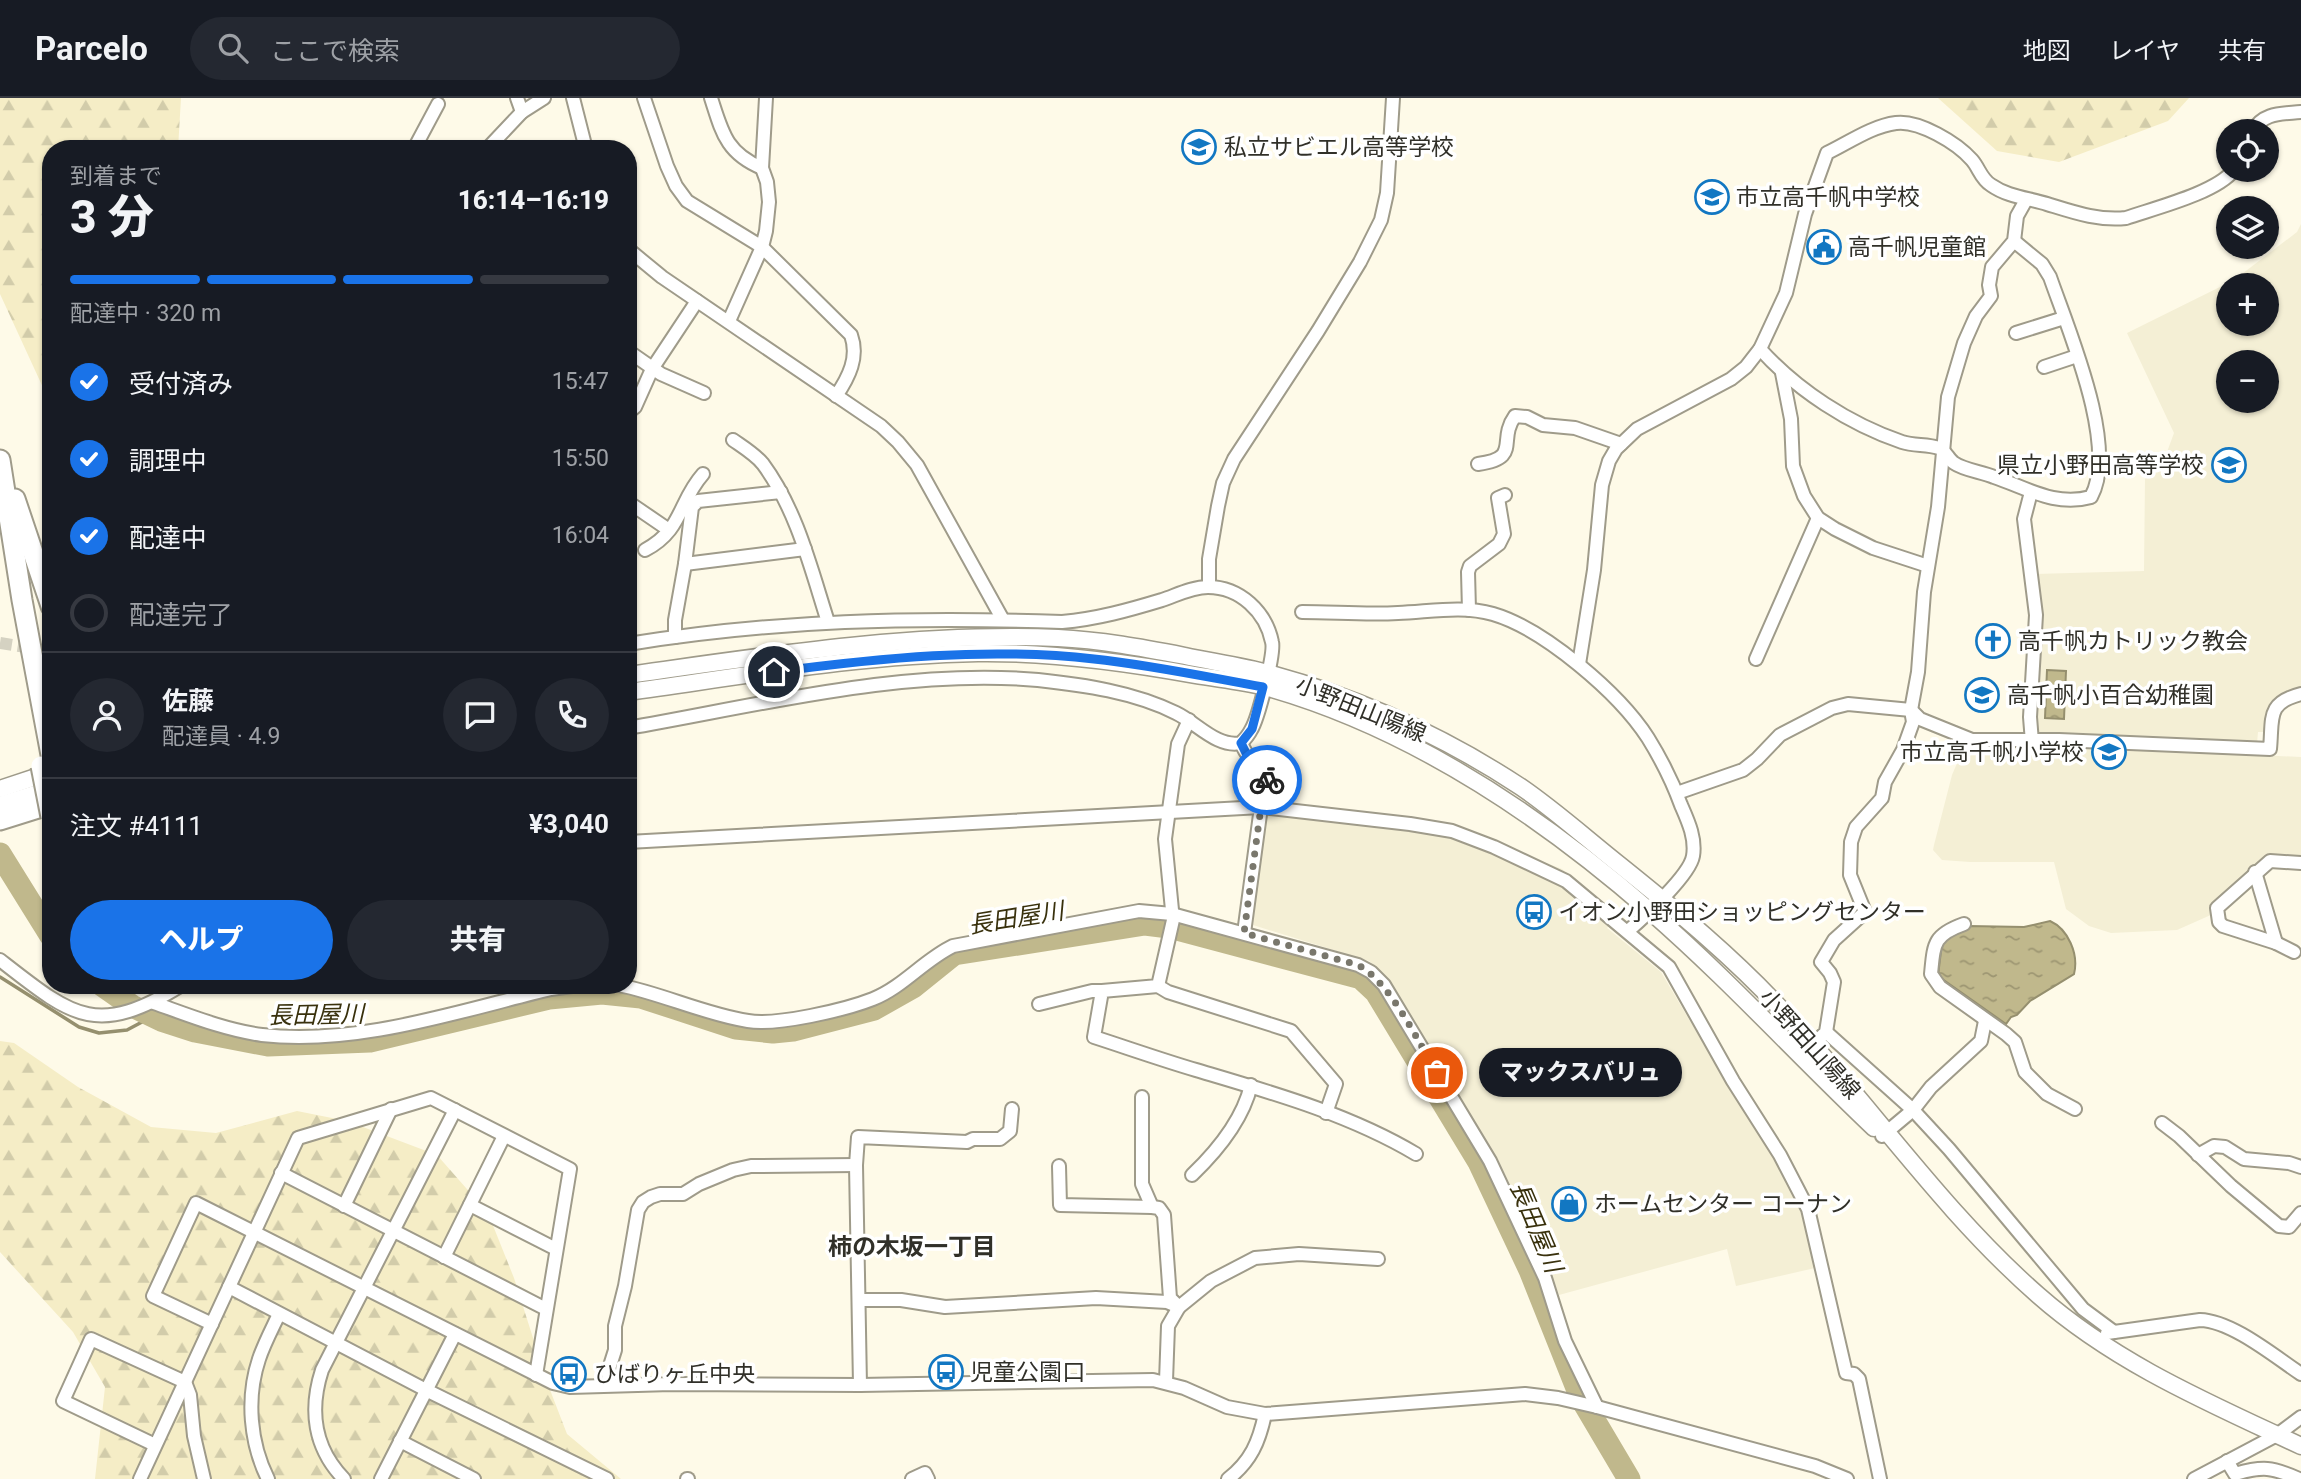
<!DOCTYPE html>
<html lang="ja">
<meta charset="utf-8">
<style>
body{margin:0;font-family:Roboto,"Noto Sans JP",sans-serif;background:#242831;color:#f1f3f6;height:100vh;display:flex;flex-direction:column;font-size:26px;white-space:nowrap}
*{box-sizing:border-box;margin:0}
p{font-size:23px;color:#9ea1a6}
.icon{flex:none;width:38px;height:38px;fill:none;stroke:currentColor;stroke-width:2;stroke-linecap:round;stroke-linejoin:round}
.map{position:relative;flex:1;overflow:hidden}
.drawer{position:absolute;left:42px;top:42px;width:595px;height:854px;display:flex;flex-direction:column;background:#171b24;border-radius:28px;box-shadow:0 2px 5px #0004}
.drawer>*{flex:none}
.buttons{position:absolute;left:2216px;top:21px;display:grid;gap:14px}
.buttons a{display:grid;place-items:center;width:63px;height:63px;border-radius:50%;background:#171b24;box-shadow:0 2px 5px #0004;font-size:35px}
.pin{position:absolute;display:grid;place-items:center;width:60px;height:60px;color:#fff;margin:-30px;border:4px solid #fff;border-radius:50%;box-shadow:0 2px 7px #0007}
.courier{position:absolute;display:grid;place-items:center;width:70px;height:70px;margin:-35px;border:5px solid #1a73e8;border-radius:50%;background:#fff;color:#222;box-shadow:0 2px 9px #0007}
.bubble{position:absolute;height:49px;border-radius:24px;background:#171b24;box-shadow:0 2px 5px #0004;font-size:23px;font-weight:800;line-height:49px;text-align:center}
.head em{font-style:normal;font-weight:800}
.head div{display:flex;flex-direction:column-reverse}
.head{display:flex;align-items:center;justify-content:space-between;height:119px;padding:0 28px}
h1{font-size:46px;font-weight:800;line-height:52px}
.bar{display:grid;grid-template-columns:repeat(4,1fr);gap:10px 7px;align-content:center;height:84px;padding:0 28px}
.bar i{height:9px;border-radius:5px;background:#363941}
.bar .on{background:#1a73e8}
.bar p{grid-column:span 4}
.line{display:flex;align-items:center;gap:18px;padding:0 28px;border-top:2px solid #363941}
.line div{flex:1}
.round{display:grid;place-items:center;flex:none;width:74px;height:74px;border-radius:37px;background:#242831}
ol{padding:0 28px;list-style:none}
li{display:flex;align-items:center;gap:21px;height:77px}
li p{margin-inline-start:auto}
li .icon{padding:7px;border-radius:50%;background:#1a73e8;color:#fff;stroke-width:4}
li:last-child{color:#9ea1a6}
li i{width:38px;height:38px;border:4px solid #363941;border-radius:50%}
.primary-button{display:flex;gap:14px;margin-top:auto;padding:14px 28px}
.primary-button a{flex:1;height:80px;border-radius:42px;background:#1a73e8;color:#fff;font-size:28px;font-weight:800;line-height:80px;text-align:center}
.primary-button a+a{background:#242831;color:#f1f3f6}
header{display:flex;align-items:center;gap:42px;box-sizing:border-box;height:98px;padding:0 35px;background:#171b24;border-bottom:2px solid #363941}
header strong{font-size:33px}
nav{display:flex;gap:38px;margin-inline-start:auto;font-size:24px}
.search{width:490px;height:63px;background:#242831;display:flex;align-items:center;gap:18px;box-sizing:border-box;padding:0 24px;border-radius:38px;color:#9ea1a6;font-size:26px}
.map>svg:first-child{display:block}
.built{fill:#f4efd5;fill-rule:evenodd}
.forest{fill:url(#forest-firs)}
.water{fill:url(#water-ripples);stroke:#958f6e;stroke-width:2}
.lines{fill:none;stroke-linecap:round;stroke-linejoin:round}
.stream{stroke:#958f6e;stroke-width:3.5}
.river{stroke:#c0b88c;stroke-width:23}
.minor-tunnel{stroke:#d5d2c2;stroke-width:12;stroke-dasharray:12 6;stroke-linecap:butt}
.minor-casing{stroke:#9f9b8a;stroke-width:16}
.major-casing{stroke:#9f9b8a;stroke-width:19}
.highway-casing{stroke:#9f9b8a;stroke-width:23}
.minor{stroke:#fff;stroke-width:12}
.major{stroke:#fff;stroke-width:16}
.highway{stroke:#fff;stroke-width:19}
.highway-bridge-casing{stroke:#9f9b8a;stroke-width:23;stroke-linecap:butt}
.highway-bridge{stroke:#fff;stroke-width:19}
.done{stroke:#79776c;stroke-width:7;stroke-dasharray:0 12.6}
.route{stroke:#1a73e8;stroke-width:9}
.labels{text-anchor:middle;stroke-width:7;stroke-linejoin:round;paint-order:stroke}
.poi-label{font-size:23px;fill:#313029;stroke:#fff;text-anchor:start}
.street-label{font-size:23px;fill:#313029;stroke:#fff}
.water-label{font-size:24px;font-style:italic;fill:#39310d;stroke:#fff}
.neighbourhood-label{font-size:24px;font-weight:bold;fill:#313029;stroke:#fff}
</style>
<header>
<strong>Parcelo</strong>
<div class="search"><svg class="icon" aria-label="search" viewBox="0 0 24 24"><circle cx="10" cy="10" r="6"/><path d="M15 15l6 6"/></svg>ここで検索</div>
<nav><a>地図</a><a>レイヤ</a><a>共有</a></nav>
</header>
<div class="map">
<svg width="2301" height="1381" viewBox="0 0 2301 1381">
<defs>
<pattern id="forest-firs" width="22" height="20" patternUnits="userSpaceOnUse" patternTransform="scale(1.75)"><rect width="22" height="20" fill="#f5edc6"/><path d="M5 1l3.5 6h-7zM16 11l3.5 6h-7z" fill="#d2ccaa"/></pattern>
<pattern id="water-ripples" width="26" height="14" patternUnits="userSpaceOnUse" patternTransform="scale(1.75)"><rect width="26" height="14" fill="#c0b88c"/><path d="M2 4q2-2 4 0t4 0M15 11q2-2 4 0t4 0" fill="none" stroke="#9d9672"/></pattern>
</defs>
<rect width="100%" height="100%" fill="#fefae8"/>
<g class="built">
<path d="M2301,126V591H2294L2277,599L2270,610L2266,634H2258L2256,657L2301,659V762L2266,761L2256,767L2222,800L2213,816L2177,832L2111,835L2089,828L2066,811L2054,764H1970L1942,762L1933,752L1934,747L1952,677L1964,649L1974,647L2036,650L2035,476L2144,473L2145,381L2167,354L2174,335L2127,235L2234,182L2297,134ZM2228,187H2266V226H2228ZM2228,264H2266V303H2228Z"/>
<polygon points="1267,703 1441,724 1562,771 1618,817 1607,830 1661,874 1745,1016 1751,1017 1801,1109 1815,1170 1736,1188 1727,1151 1559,1197 1544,1156 1497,1060 1386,878 1369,863 1253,827"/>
</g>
<g class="forest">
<polygon points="0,0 181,0 178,51 51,51 51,307 0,196"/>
<polygon points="1938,0 2189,0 2168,23 2059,64 1997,53"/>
<polygon points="0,943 14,945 78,989 151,1029 216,1035 297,1013 347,1023 437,1057 488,1115 514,1180 547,1284 567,1336 621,1381 95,1381 105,1289 73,1234 0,1154"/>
</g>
<g class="water">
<polygon points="2047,572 2066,573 2064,621 2045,620"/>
<path d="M2050,823C2068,831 2079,856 2074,876L2030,903L2017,917L2011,919L2006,926L1938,878L1942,845L1948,839L1969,828L2024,829Z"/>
</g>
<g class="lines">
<polyline class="stream" points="0,879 79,929 99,935 127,932 142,924 161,922"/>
<g class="river">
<polyline points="0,756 51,838"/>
<polyline points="102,887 132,908 161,922 195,933 268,947 370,943 549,900 602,895 641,899 736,930 773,934 793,932 874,911 913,889 954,856 1145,826 1169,829 1361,880 1376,894 1479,1064 1530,1172 1581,1300 1629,1381"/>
</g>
<polyline class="minor-tunnel" points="0,545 51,553"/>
<g class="minor-casing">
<g id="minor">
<polyline points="517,0 522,14"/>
<polyline points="573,0 586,51"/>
<path d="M644,0L667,68L676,88L687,103L762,149L851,237C859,259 849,279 836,298"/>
<path d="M711,0C722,34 726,55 762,70"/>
<path d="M2253,33C2263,14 2282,16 2301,14"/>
<polyline points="414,51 438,6"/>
<polyline points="487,51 522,14 544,0"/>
<polyline points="628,151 662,179 881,328 898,344 917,367 1003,522"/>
<polyline points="729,223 762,149 766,133 769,104 767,84 762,70 766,0"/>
<polyline points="2016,235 2064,220"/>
<path d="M1760,251C1797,292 1849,326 1902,344C1914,348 1927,346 1939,350C1946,353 1948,361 1954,365C1964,372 1982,374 1994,379C2027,390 2055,409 2091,399C2119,349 2068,231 2050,179L2042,166L2014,143"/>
<polyline points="628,253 661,276 704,295"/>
<polyline points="2044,269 2077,258"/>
<polyline points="1782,275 1791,321 1793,368 1804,398 1818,420 1835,431 1873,450 1928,468"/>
<polyline points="628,315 635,309 652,271 697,203"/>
<path d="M733,342C743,349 756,357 763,366C797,412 811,471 828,524"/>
<path d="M1478,366C1522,360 1497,343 1515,318L1527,319L1543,327L1575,330L1621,346"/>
<polyline points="2031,394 2024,421 2036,517 2030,619 2032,644"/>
<polyline points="628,404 669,432"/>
<path d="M645,452C683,432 678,404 703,376"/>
<polyline points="685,466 805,451"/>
<polyline points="1209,489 1209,461 1218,408 1223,385 1234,361 1318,233 1360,164 1381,122 1387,95 1393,0"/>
<polyline points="1469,512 1468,474 1470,468 1499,446 1504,436 1498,400 1505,397"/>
<path d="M1302,514C1334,514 1366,517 1398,515C1429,514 1462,507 1493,516C1544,531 1619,595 1648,640C1661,661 1673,685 1681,707C1688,723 1696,740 1693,758C1690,777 1644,819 1628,833"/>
<polyline points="675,539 675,522 685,466 692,409 698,403 781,394"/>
<path d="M628,546C775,522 914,519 1062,524C1097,521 1129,512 1162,502C1177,497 1192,489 1208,489C1240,489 1266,514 1272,544C1275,555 1258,621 1251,632C1249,636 1245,641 1241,645C1217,650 1197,625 1176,615C1134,594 1084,587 1038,582C903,570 761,607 628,630"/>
<polyline points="1756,561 1818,420"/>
<path d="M1579,566L1594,472L1602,387L1609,363L1616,351L1637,331L1731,281L1746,269L1760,251L1786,195L1805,116L1827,55C1848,45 1872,28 1896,25C1919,22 1957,45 1972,62C1979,70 1981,81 1991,87C2008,99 2028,100 2047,106C2073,114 2098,123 2126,120C2155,110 2216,95 2234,72"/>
<path d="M1189,622L1178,646L1165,741L1173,822L1158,888L1102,893L1094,939C1128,950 1162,962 1196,972C1270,994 1349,1016 1416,1056"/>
<path d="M1241,645C1254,676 1276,672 1261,709L1244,835"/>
<path d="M1677,695L1743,672L1757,661L1780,637L1832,610L1848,606L1911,612L1920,621L1972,642H2059L2270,651C2273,620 2266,605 2301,596"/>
<polyline points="628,744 1261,709 1410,726 1452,733 1494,749 1566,783 1669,869 1733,983 1780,1057 1808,1111 1846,1275 1854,1276 1859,1281 1880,1381"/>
<polyline points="2255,774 2276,845"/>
<path d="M1964,826C1933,837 1934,846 1931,876L1940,889L2006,936L2015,944L2025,974L2047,996L2075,1011"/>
<polyline points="2294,854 2276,845 2223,828 2219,824 2217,810 2270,763 2301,765"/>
<path d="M0,862C73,919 96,940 182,887"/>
<path d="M619,887C663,896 704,916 748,923C776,928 845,912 873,901C903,889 924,862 953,848L1139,813L1172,816L1358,867L1371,874L1384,887L1490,1063L1545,1180L1565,1243L1597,1309"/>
<polyline points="1158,888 1168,894 1291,933 1336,986 1326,1015"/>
<path d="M154,905C188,917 225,932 262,937C357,948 459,913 551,891L579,887"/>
<polyline points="1039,906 1092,893 1102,893"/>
<polyline points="1826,934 1913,1012 1949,1051 2083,1211 2114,1234"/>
<polyline points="1813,947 1826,934 1834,884 1830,875 1821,864 1834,842 1865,814 1850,777 1851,744 1856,729 1882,700 1885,684 1903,652 1913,624 1911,612 1918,574 1924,494 1938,409 1948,299 1964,245 1976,218 1991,198 1989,187 1992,169 2014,143 2017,118 2026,102"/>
<polyline points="1142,999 1142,1086 1152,1109"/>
<polyline points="2162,1025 2179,1038 2231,1088 2279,1128 2289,1129 2301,1115"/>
<polyline points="1882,1038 1913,1012 1931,989 1981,943 1985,923"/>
<polyline points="2198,1057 2214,1048 2225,1049 2244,1061 2289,1065 2301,1069"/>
<polyline points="1059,1068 1060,1107 1152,1109 1159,1110 1164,1117 1170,1200 1179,1209 1168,1228 1166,1283"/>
<polyline points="281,1075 546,1211"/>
<path d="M1192,1077C1217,1053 1243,1021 1251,987"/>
<polyline points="470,1107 556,1151"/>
<polyline points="344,1108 391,1011"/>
<polyline points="444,1159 504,1038"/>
<polyline points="229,1189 426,1292 607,1381"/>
<polyline points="859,1202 901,1202 945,1209 1096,1200 1167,1204 1179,1209 1211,1183 1255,1160 1299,1156 1378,1161"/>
<polyline points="212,1226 153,1198 196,1105 553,1285 570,1289 671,1286 860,1287 1153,1282 1184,1290 1227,1309 1265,1316 1525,1296 1558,1300 1597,1309 1815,1368 1847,1381"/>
<path d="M2107,1235L2200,1222C2232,1223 2274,1258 2301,1276"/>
<polyline points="608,1287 609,1271 615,1252 615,1228 625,1188 638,1112 643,1104 651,1099 660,1096 683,1096 699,1086 733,1072 751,1068 856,1067"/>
<polyline points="860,1287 856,1067 858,1039 967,1044 973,1041 1000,1041 1010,1033 1012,1011"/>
<polyline points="400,1343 474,1381"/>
<polyline points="155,1347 63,1303 91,1241 185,1284 190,1297 194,1338 204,1381"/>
<path d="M2227,1363L2235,1376C2263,1368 2272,1369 2299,1381"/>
<polyline points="140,1381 298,1040 431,1000 570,1071 536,1277"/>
<path d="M268,1381C250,1345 246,1300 259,1261C264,1246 272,1231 279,1216"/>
<path d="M344,1381C314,1350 309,1312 322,1272L455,1012"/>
<polyline points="381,1381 455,1236"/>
<polyline points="687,1381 688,1381"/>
<polyline points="912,1381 925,1375 928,1381"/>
<path d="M1228,1381C1251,1363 1259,1344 1265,1316"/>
<polyline points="2194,1381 2277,1337 2301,1319"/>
</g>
</g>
<g class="major-casing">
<g id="major">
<path d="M628,577C770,557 914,534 1058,540C1101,542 1143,550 1185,558C1213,564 1243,568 1271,576C1359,600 1445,639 1521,689C1556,713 1588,742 1621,768C1677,813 1733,859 1782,912C1869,1005 1942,1113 2038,1197C2115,1265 2209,1305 2301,1348"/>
<path d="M628,594C744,578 861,557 978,555C1051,554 1124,564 1195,577C1218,581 1242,583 1265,589C1408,629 1540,717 1651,814C1729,882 1799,959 1874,1030"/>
<polyline points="0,691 51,674"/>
<polyline points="0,707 51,691"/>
</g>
</g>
<g class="highway-casing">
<g id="highway">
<polyline points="0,362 22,502 51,657"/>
<polyline points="15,401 51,508"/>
<polyline points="0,722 51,706"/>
</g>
</g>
<use href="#minor" class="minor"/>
<use href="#major" class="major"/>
<use href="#highway" class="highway"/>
<g class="highway-bridge-casing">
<polyline id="highway-bridge" points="41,668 51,719"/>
</g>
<use href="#highway-bridge" class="highway-bridge"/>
</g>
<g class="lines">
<path class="done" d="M1267,682V693L1261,709L1244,835L1358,867C1391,885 1417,942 1437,975"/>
<path class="route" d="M774,574C879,560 987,549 1094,561C1151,567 1207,579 1263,589L1252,631L1241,645L1246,655L1267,682"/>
</g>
<defs>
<g id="school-ring" transform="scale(1.75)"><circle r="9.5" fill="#fff" stroke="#1277c2" stroke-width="1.5"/><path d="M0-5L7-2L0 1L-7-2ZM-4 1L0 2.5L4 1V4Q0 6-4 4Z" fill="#1277c2"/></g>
<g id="civic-ring" transform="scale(1.75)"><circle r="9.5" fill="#fff" stroke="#1277c2" stroke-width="1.5"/><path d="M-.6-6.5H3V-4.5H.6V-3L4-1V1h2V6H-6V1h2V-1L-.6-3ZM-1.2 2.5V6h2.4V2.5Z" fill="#1277c2"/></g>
<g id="church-ring" transform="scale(1.75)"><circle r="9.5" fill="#fff" stroke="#1277c2" stroke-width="1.5"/><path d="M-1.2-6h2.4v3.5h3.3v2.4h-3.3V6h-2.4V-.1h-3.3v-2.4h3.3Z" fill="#1277c2"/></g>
<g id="bus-ring" transform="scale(1.75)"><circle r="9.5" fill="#fff" stroke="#1277c2" stroke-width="1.5"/><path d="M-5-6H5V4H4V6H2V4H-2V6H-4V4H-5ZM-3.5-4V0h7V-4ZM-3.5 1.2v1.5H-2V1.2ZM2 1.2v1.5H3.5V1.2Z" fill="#1277c2"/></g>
<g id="shop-ring" transform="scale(1.75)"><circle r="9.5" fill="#fff" stroke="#1277c2" stroke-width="1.5"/><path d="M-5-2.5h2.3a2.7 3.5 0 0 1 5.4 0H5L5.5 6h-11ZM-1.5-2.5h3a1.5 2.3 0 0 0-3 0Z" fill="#1277c2"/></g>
</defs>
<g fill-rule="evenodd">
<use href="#school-ring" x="1199" y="49"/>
<use href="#school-ring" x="1712" y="99"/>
<use href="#civic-ring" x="1824" y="149"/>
<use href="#school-ring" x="2229" y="367"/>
<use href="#church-ring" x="1993" y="543"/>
<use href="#school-ring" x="1982" y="597"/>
<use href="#school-ring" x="2109" y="654"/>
<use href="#bus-ring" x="1534" y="814"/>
<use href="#shop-ring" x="1569" y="1106"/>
<use href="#bus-ring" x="946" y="1274"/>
<use href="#bus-ring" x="569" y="1276"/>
</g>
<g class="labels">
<g class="poi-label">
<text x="1224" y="57">私立サビエル高等学校</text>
<text x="1736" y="107">市立高千帆中学校</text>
<text x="1848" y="157">高千帆児童館</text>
<text x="2204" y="375" text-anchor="end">県立小野田高等学校</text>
<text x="2018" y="551">高千帆カトリック教会</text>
<text x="2007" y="605">高千帆小百合幼稚園</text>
<text x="2084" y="662" text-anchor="end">市立高千帆小学校</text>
<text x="1558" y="822">イオン小野田ショッピングセンター</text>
<text x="1594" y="1114">ホームセンター コーナン</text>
<text x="970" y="1282">児童公園口</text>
<text x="594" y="1284">ひばりヶ丘中央</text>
</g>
<g class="street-label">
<text transform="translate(1361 611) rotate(22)" y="8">小野田山陽線</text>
<text transform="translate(1810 946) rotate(48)" y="8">小野田山陽線</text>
</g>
<g class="water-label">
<text transform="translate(1016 820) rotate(-9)" y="8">長田屋川</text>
<text transform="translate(316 917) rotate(-1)" y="8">長田屋川</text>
<text transform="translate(1536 1129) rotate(67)" y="8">長田屋川</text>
</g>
<g class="neighbourhood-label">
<text x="912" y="1157">柿の木坂一丁目</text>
</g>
</g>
</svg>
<div class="buttons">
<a><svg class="icon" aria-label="locate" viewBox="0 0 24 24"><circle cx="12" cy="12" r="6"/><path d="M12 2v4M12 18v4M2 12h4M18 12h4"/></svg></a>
<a><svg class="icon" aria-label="layers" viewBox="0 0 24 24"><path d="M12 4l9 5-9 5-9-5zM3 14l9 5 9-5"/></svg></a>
<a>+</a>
<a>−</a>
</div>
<div class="pin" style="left:1437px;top:975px;background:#ea580c"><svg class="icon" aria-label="bag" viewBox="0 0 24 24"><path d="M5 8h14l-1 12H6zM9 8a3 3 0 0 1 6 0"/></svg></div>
<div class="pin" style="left:774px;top:574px;background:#1f2937"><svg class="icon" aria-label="home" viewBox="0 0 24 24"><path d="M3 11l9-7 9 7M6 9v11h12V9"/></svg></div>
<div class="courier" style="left:1267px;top:682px"><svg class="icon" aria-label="bike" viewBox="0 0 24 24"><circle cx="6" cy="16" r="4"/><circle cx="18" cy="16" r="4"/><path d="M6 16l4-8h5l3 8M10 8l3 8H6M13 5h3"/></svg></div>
<div class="bubble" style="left:1479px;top:950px;width:203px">マックスバリュ</div>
<section class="drawer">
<div class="head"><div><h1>3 分</h1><p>到着まで</p></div><em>16:14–16:19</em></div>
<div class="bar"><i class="on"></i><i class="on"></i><i class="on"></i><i></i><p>配達中 · 320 m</p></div>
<ol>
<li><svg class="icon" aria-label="check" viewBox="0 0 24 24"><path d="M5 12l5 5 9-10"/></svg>受付済み<p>15:47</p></li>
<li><svg class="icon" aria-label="check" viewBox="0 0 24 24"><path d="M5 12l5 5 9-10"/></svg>調理中<p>15:50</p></li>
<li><svg class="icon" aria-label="check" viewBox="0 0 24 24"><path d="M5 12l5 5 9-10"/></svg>配達中<p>16:04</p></li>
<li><i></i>配達完了</li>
</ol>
<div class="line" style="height:126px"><a class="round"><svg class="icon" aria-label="person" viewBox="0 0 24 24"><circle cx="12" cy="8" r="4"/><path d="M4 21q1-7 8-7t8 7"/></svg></a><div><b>佐藤</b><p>配達員 · 4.9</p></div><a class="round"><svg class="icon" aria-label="chat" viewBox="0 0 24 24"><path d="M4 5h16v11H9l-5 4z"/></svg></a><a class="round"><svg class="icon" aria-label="phone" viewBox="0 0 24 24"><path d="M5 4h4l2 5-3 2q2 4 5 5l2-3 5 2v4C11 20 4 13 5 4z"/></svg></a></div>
<div class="line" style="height:91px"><div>注文 #4111</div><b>¥3,040</b></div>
<div class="primary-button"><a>ヘルプ</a><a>共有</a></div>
</section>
</div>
